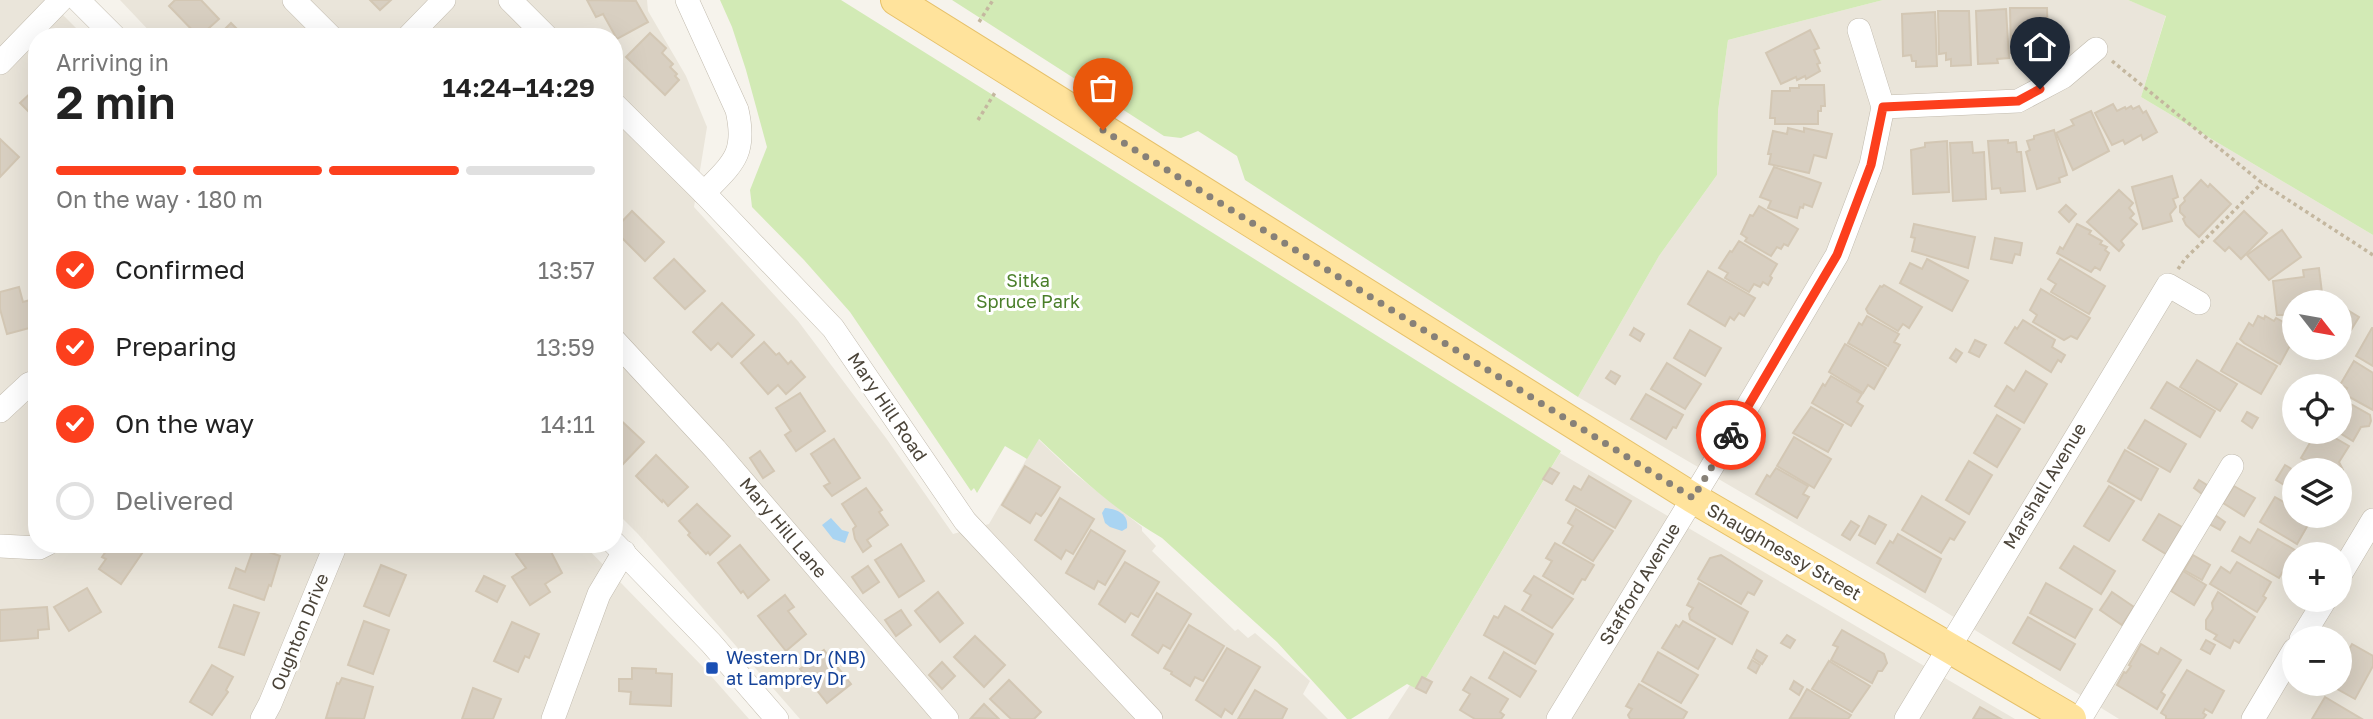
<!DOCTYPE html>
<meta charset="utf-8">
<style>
body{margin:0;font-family:"Golos Text",sans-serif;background:#f2f2f2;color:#222;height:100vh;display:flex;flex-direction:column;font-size:26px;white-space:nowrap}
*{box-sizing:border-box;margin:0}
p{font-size:23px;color:#767676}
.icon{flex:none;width:38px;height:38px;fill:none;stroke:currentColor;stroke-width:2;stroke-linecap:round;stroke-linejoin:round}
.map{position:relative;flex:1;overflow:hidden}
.side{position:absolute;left:28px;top:28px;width:595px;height:525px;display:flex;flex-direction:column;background:#fff;border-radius:28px;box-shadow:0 7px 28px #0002}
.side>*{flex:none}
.needle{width:46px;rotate:121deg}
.tools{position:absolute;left:2282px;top:290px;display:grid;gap:14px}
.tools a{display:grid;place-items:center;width:70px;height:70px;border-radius:50%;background:#fff;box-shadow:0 7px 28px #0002;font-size:35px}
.pin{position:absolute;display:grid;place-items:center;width:60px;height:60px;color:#fff;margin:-72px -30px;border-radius:50% 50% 50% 0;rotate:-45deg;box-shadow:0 0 7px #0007}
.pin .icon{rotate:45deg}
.courier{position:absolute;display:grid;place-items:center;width:70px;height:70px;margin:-35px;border:5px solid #fc3f1d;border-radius:50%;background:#fff;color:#222;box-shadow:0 2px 9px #0007}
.overview em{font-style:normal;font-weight:600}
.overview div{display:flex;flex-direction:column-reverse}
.overview{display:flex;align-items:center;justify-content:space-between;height:119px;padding:0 28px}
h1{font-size:46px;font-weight:600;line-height:52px}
.bar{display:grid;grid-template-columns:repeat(4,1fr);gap:10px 7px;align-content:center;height:84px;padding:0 28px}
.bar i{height:9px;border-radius:5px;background:#e0e0e0}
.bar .current{background:#fc3f1d}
.bar p{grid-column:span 4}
ol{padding:0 28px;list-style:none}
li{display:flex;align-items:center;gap:21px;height:77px}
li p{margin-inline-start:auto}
li .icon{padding:7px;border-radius:50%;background:#fc3f1d;color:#fff;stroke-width:4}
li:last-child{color:#767676}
li i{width:38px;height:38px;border:4px solid #e0e0e0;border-radius:50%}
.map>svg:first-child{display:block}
.residential{fill:#eae5da;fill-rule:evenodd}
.green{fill:#d2eab5}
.water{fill:#a9d4f2}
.building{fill:#d8cfc1;stroke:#d3c7b4;stroke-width:2}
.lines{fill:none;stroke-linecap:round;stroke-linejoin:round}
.minor-casing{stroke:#c2bbae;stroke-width:24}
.major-casing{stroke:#e6c16a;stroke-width:32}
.path{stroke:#c4b79f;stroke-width:3.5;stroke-dasharray:3.5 3.5;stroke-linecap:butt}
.minor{stroke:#fff;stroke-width:23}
.major{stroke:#ffe39c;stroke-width:30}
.done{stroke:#878178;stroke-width:7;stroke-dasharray:0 12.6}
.route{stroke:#fc3f1d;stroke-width:9}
.transit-dot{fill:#1a4fb4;stroke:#fff;stroke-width:2.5}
.labels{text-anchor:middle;stroke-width:6;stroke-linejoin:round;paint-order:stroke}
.park-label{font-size:18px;fill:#4a7f2a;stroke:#fff}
.street-label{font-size:18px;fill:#4b4439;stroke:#fff}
.transit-label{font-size:18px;fill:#164399;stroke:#fff;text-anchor:start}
</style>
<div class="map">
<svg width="2373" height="719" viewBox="0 0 2373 719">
<rect width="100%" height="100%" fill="#f6f3ec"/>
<g class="residential">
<polygon points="0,0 48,0 85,37 37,37 37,544 583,544 704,668 749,719 0,719"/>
<polygon points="120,0 647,0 648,11 686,76 707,127 694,207 798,321 886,438 953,534 989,524 1038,439 1074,473 1142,527 1142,531 1156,546 1152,551 1235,631 1238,629 1248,638 1255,633 1310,681 1303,694 1328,719 800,719 638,534 614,510 614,37 155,37"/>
<path d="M1883,0H2128L2166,15L2141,97L2373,235V719H2119L1931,603L1578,397L1659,256L1717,175L1718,111L1728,40ZM2294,303H2340V348H2294ZM2294,387H2340V432H2294ZM2294,471H2340V516H2294ZM2294,555H2340V600H2294ZM2294,639H2340V684H2294Z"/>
<polygon points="1560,453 2015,719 1388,719 1410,685 1419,690"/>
</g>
<g class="green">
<path d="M720,0H841L1561,451L1419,690L1407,684L1351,719H1347L1277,642L1162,538C1117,512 1077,475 1039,439L1027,459L1005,446L977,493L974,488L971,491L850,312L804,260L752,207L750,190L767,147L746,70L732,27Z"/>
<polygon points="952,0 1883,0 1728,40 1718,111 1717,175 1659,256 1578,397 1245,180 1237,156 1198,131 1181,138 1164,136"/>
<polygon points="2128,0 2373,0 2373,235 2141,97 2166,16"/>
</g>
<g class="water">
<path d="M1105,508C1117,509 1129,514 1127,528L1122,531L1110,527L1105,523L1102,513Z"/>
<polygon points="831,518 842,530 849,532 845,543 833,539 822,525"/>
</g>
<g class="building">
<polygon points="175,0 201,0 219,19 199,37 169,6"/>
<polygon points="370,0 391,0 380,10"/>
<polygon points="587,0 636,1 648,22 617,39 603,14 596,17"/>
<polygon points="2010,8 2047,8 2048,43 2037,43 2037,48 2033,48 2033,53 2011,53"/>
<polygon points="2006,9 2009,58 1997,59 1998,63 1978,64 1976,11"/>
<polygon points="1938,11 1969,11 1971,65 1951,66 1951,59 1946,60 1946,53 1939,54"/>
<polygon points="1935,12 1937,66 1916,67 1916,61 1912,61 1911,55 1903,56 1902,14"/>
<polygon points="231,23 245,37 217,37"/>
<polygon points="1810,30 1819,48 1814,50 1820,63 1817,64 1820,71 1806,79 1805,76 1797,80 1796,77 1781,84 1766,53"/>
<polygon points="650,33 666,48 662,53 673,64 670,67 677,74 675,76 679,80 665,95 626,57"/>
<polygon points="1799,85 1824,85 1825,106 1821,106 1821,111 1818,111 1818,124 1775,124 1775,118 1770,118 1772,91 1790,91 1790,88 1799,88"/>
<polygon points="37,87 37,120 20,103"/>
<polygon points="2113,104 2117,111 2125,107 2126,109 2131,106 2133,109 2139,106 2143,113 2146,111 2157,132 2143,140 2141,135 2125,144 2123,140 2112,145 2095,113"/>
<polygon points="2091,111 2109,151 2073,170 2056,133 2074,125 2071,120"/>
<polygon points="1788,128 1804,132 1804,128 1832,134 1826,158 1814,155 1809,173 1769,164 1771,154 1768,154 1773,131 1787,134"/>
<polygon points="2054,130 2067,175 2059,178 2060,182 2037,189 2026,152 2030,150 2027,141 2034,139 2034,136"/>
<polygon points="0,139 19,157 0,177"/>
<polygon points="2008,140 2008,143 2016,142 2017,152 2021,152 2025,191 2001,193 2000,188 1992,189 1988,141"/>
<polygon points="1947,141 1949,192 1913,194 1911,150 1925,147 1925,143"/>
<polygon points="1972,142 1973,153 1984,152 1986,199 1953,201 1950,143"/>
<polygon points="1774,167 1821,183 1812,207 1804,204 1803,208 1800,207 1797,218 1768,208 1771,201 1760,197"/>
<polygon points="2172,176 2178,197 2173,199 2176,207 2170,214 2172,221 2143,229 2132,187"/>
<polygon points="2201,180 2208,187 2210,184 2231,204 2199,237 2186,225 2183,219 2185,217 2180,212 2180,206 2185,201 2184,198"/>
<polygon points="2119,190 2133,203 2129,208 2134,214 2130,218 2137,224 2121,241 2124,245 2119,251 2087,222"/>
<polygon points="2066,205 2076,214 2069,222 2059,212"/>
<polygon points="1759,206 1798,229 1788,246 1784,244 1781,249 1777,247 1771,256 1745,241 1747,238 1741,234 1750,215 1753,216"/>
<polygon points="632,211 664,242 645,261 614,230"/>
<polygon points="2244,211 2267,233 2241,259 2229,247 2225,251 2214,241"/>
<polygon points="1914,224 1975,237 1968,268 1912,251 1915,238 1911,237"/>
<polygon points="2077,224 2091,231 2089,234 2102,241 2100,244 2107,247 2105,250 2109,253 2100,270 2095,267 2091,272 2057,253 2060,247 2063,249"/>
<polygon points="2282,230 2301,257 2269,280 2247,255"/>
<polygon points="1995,238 2022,243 2020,255 2015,254 2012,263 1991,259"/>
<polygon points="1739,241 1777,264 1770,276 1772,278 1768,285 1763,282 1760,287 1754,284 1749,292 1725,278 1728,273 1719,268 1730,251 1732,252"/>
<polygon points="674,259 705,291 685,309 654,278"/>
<polygon points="1927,259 1968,281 1952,311 1900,283 1910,263 1922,269"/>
<polygon points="2060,259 2105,286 2089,314 2051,292 2056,284 2048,279"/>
<polygon points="2319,268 2322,293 2319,296 2312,297 2313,303 2294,303 2294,315 2277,315 2273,281 2304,277 2303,270"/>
<polygon points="1708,271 1755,298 1744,316 1739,313 1734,320 1730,317 1725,326 1688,304"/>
<polygon points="1884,285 1922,307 1909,328 1903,324 1898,331 1868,313 1866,309 1880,286 1882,287"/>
<polygon points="19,287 23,302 37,298 37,326 7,334 0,309 0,292"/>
<polygon points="2041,289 2090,318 2077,339 2071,336 2064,340 2033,322 2037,315 2030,310"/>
<polygon points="722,303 754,335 732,357 718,343 711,350 693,332"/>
<polygon points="2341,306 2359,317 2351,330 2340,323"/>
<polygon points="1867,316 1899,334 1894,342 1900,345 1888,366 1848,343 1859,323 1862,325"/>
<polygon points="2258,316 2264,319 2265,316 2274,321 2276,318 2294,328 2294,338 2280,364 2244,343 2240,339 2249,323 2253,326"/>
<polygon points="2023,320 2055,340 2052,347 2065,355 2061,362 2058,360 2051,372 2005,343 2015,327 2017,329"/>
<polygon points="1634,328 1644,334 1640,341 1630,335"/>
<polygon points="2372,328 2373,328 2373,366 2356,356"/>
<polygon points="1690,330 1721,348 1705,376 1674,358"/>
<polygon points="1975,340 1986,345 1979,357 1969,352"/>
<polygon points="764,342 776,355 779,353 788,364 791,361 805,377 786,394 778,385 768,394 741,363"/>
<polygon points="2237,343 2277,366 2261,394 2221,371"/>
<polygon points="1845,344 1886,368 1874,389 1868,385 1863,393 1829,372"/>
<polygon points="1956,349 1962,353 1956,362 1950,358"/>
<polygon points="2197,360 2237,384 2220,411 2180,387"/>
<polygon points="2354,361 2373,373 2373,410 2344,394 2347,388 2340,385"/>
<polygon points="1667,363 1701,384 1685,409 1651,389"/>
<polygon points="1611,371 1620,376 1615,384 1606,378"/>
<polygon points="2026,371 2047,384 2024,423 1995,406 2007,386 2014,391"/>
<polygon points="1831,376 1862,394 1857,402 1863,406 1851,426 1812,403 1823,384 1825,386"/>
<polygon points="2167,382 2215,411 2200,437 2151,408"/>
<polygon points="800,393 825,431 796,451 785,435 791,431 776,408"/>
<polygon points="1646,394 1683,415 1676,428 1673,427 1666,439 1631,419"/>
<polygon points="2340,398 2370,415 2371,421 2369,426 2361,427 2353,441 2338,432"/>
<polygon points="1811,407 1843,425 1828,452 1793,433"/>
<polygon points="2247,412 2258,418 2252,428 2242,421"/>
<polygon points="614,414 644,442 623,464 614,455"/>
<polygon points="1997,415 2020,429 1997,467 1974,453"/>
<polygon points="2145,420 2186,444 2170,472 2128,448"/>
<polygon points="2330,435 2349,446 2339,462 2343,470 2340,475 2340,471 2323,471 2301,458 2314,436 2325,442"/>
<polygon points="1794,437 1831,459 1814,488 1777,466"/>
<polygon points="834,439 860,478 832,496 824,486 830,483 811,454"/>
<polygon points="2125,450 2158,469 2141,500 2108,481"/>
<polygon points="760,451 774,471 763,478 750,458"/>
<polygon points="656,455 688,487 668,506 663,500 662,502 636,476"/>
<polygon points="1969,461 1992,475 1969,514 1946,500"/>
<polygon points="2285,465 2295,471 2294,491 2276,480"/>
<polygon points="1025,466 1060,487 1045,511 1041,516 1036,513 1030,523 1002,505"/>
<polygon points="1550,468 1559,473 1552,484 1543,479"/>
<polygon points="1776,468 1808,486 1803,494 1809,497 1797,518 1756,494 1767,475 1770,477"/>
<polygon points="1589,476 1631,501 1615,528 1566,500 1574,486 1581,490"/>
<polygon points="2199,480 2207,485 2202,494 2194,488"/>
<polygon points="2109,486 2134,501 2109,541 2084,526"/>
<polygon points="2234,486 2255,498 2244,516 2223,503"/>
<polygon points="866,488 882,510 879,512 888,525 867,540 871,546 863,552 855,539 853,529 856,526 842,504"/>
<polygon points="1922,496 1965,522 1954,540 1950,538 1941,553 1902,530"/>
<polygon points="2275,497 2294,508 2294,516 2308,516 2312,518 2297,544 2260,522"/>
<polygon points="1060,498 1094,519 1073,554 1066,550 1061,559 1035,540"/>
<polygon points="697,504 730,536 710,555 708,552 706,554 688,535 690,533 679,521"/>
<polygon points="1576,509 1613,531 1593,561 1563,543 1573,526 1568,523"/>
<polygon points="2159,514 2182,527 2166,554 2143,540"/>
<polygon points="2215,515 2225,522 2220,530 2209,524"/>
<polygon points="1869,516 1886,525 1875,544 1859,535"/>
<polygon points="1851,521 1859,526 1850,540 1842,535"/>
<polygon points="2258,529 2295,550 2279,578 2232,551 2240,537 2250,543"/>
<polygon points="1091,530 1125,551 1105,585 1098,581 1094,589 1066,573"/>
<polygon points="1898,534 1941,559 1925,592 1877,563 1890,541 1893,543"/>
<polygon points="1555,543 1594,565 1585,580 1582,579 1573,594 1543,576 1552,561 1546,558"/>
<polygon points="111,544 147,546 121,584 99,569 106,559 102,557"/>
<polygon points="531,544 547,544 562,573 545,584 550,592 530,605 512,577 526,568 516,554"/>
<polygon points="901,544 924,581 899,597 875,560"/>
<polygon points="740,545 769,580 748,598 743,591 741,593 718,563"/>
<polygon points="2074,546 2115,571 2101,594 2060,568"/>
<polygon points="254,547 280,556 271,586 269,585 264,600 229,588 236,568 245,572"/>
<polygon points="1721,555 1762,581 1754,595 1748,592 1741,604 1698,579 1710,558"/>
<polygon points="2193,555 2210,565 2202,580 2184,570"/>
<polygon points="1125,562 1159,582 1138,617 1131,613 1125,622 1099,604"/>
<polygon points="2237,562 2271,582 2263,596 2266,598 2257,612 2210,584 2221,567 2230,573"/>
<polygon points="381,565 406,575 389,616 364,606"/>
<polygon points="868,566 879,582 863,593 852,577"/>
<polygon points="2183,571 2206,585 2194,605 2171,591"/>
<polygon points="484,576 505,586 497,602 476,591"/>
<polygon points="1534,576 1573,599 1552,628 1522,610 1531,595 1524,591"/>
<polygon points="1699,583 1748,612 1732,644 1690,619 1689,614 1693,608 1687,605"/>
<polygon points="2046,583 2092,609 2075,638 2030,613"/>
<polygon points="87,588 101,612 69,631 54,607"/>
<polygon points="938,592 963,623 940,642 915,611"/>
<polygon points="2112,592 2134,607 2122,625 2100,610"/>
<polygon points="2218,592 2255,617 2239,643 2234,640 2230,648 2214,639 2217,635 2206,629 2206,620 2213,609 2212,603"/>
<polygon points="1157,593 1191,614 1170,649 1163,645 1158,653 1132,635"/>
<polygon points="785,595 794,607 788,611 806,634 786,651 758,616"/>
<polygon points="234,605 259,613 244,655 219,647"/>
<polygon points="1505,606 1553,634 1535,664 1484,635 1494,616 1498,618"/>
<polygon points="47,607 49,629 38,630 38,638 0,641 0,610"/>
<polygon points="901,610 911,625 896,636 885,620"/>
<polygon points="2028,617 2075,644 2060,670 2013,643"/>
<polygon points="364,621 389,630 373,674 348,665"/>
<polygon points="1683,621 1715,639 1698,669 1662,648 1676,625 1679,627"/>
<polygon points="512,622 539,634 529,658 525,656 518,672 494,661"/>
<polygon points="1189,625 1224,646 1203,681 1195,677 1190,686 1171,674 1172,672 1164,668"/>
<polygon points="1842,630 1884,654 1887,663 1882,671 1878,671 1872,683 1831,660 1838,647 1833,645"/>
<polygon points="1787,635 1795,640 1790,648 1781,643"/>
<polygon points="975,636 1005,665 984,687 954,657"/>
<polygon points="2206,640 2215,645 2210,654 2201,649"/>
<polygon points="2141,644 2158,654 2161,648 2181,660 2161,692 2165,695 2157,709 2117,685 2124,672 2126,673 2131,666 2129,665"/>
<polygon points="2352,644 2373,656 2373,666 2355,699 2332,686 2340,684 2340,665"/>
<polygon points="1227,648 1260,667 1232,714 1225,709 1221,717 1196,700"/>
<polygon points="824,650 851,684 827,703 800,669"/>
<polygon points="1757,650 1767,656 1762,664 1753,658"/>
<polygon points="1504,652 1536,671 1520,697 1489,678"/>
<polygon points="1658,652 1698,675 1681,703 1642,681"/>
<polygon points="1752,660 1760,665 1756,673 1748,668"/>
<polygon points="1829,661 1870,686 1852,712 1812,689"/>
<polygon points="942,662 955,676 942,689 929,675"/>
<polygon points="212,665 233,677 226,690 228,692 212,715 190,702"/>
<polygon points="632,668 656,669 656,673 672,674 671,706 630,704 631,692 619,691 619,679 632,679"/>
<polygon points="2187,670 2224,691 2212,713 2205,709 2203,713 2206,715 2203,719 2166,719 2166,716 2161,713"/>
<polygon points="1422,677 1432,682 1426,693 1416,688"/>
<polygon points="1471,677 1508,699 1500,712 1504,715 1501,719 1475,719 1460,710 1470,694 1463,690"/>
<polygon points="342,678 373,687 364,719 326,718 337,683 339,684"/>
<polygon points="1009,680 1041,712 1034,719 1011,719 990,699"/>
<polygon points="1794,681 1803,687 1799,695 1790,689"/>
<polygon points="1639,684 1687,712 1683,719 1630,719 1628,715 1632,709 1626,706"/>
<polygon points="473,688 501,699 493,719 462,719"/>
<polygon points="1807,689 1851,715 1848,719 1790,718"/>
<polygon points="1255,690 1287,709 1282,719 1238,719"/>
<polygon points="2325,697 2362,719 2312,719"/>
<polygon points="984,704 999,719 998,719 971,718"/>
<polygon points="1980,707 2001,719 1973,719"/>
</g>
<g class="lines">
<g class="minor-casing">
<g id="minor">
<polyline points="78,0 115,37"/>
<polyline points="294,0 331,37"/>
<polyline points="510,0 547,37"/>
<path d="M687,0L737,110C747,154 733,163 704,193"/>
<polyline points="408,37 444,0"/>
<polyline points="0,63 61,0"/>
<polyline points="614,104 704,193 833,328 965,521 1151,719"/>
<polyline points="1883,107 2018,101 2063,77 2096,49"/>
<polyline points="614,340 715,449 947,719"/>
<polyline points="0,411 29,384 37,381"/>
<polyline points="614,543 711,643 777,719"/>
<polyline points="0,546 39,548 47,544"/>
<polyline points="2340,575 2373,520"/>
<polyline points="2301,639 2325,600"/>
<polyline points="262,719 270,704 336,544"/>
<polyline points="553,719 599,594 624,552"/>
<polyline points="1558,719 1707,475 1837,255 1871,165 1883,107 1859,30"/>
<polyline points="1906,719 2168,285 2199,303"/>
<polyline points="2080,719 2232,466"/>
<polyline points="2253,719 2294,650"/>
</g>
</g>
<g class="major-casing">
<polyline id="major" points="896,0 1693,498 2071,719"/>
</g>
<g class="path">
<polyline points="979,22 993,0"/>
<polyline points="2112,61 2262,183 2373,255"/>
<polyline points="978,120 996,91"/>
<polyline points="2178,269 2185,259 2262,183"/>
</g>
<use href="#minor" class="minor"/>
<use href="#major" class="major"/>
</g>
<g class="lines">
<polyline class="done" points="1103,130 1693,498 1731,435"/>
<polyline class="route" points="1731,435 1837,255 1871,165 1883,107 2018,101 2040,89"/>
</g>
<rect class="transit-dot" x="705" y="661" width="14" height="14" rx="3.5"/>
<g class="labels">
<g class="park-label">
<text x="1028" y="287">Sitka<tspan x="1028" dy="21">Spruce Park</tspan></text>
</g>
<g class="street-label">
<text transform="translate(887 407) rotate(56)" y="6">Mary Hill Road</text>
<text transform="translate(2045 486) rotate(-59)" y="6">Marshall Avenue</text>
<text transform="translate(783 528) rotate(50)" y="6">Mary Hill Lane</text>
<text transform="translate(1784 552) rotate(30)" y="6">Shaughnessy Street</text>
<text transform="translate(1640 584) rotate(-59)" y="6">Stafford Avenue</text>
<text transform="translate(300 632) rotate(-68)" y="6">Oughton Drive</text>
</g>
<g class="transit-label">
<text x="726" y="664">Western Dr (NB)<tspan x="726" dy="21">at Lamprey Dr</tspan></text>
</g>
</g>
</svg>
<div class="tools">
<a><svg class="needle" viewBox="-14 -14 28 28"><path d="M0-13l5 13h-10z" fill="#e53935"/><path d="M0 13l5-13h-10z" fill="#767676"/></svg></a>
<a><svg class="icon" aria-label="locate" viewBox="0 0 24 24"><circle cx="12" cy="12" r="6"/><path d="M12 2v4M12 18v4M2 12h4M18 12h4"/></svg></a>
<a><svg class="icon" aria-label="layers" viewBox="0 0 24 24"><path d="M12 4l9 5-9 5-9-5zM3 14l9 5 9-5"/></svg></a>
<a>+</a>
<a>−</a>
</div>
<div class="pin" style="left:1103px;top:130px;background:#ea580c"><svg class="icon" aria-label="bag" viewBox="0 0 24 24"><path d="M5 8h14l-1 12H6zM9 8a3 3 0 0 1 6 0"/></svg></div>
<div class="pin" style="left:2040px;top:89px;background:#1f2937"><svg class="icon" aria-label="home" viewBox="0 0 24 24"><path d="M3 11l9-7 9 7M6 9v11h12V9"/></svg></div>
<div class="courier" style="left:1731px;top:435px"><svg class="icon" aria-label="bike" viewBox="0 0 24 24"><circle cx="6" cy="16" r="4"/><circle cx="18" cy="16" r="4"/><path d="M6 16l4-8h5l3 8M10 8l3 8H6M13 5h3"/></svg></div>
<section class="side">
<div class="overview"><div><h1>2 min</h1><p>Arriving in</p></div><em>14:24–14:29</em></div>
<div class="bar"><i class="current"></i><i class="current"></i><i class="current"></i><i></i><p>On the way · 180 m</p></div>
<ol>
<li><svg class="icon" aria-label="check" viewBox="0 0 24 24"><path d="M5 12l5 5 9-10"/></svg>Confirmed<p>13:57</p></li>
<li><svg class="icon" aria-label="check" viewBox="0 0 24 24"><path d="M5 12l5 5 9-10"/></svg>Preparing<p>13:59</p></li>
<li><svg class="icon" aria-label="check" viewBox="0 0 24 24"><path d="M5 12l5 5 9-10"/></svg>On the way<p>14:11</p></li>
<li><i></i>Delivered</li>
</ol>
</section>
</div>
